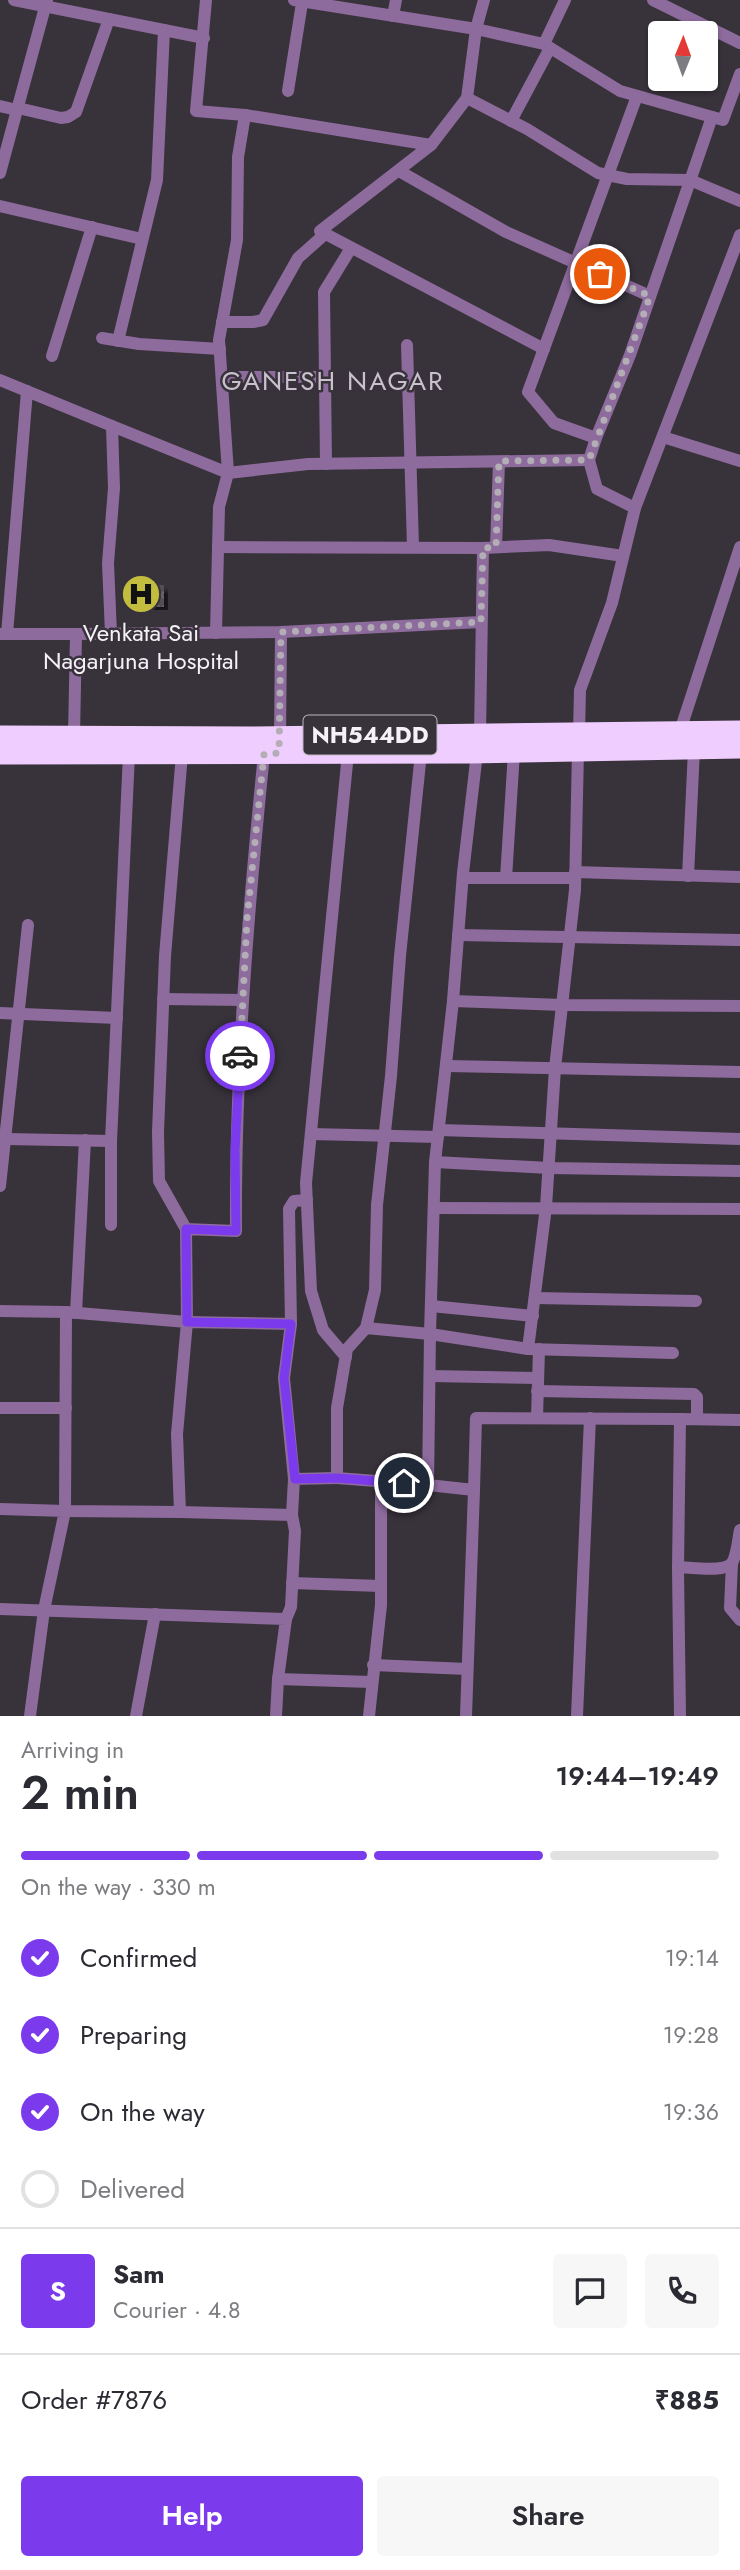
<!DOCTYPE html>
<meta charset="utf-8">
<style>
body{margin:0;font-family:Jost,sans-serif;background:#f7f7f7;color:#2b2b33;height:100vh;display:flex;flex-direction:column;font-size:26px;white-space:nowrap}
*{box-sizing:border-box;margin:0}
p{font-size:23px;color:#7c7c81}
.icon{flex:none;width:38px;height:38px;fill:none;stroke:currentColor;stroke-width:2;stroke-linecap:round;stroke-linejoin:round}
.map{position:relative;height:1716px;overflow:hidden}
.side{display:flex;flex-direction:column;background:#fff;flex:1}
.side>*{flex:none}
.needle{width:46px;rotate:1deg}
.buttons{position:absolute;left:648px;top:21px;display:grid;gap:14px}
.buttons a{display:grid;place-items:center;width:70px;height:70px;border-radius:7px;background:#fff;box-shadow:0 2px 5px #0004;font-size:35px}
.pin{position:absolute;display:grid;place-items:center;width:60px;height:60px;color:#fff;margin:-30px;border:4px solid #fff;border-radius:50%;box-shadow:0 2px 7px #0007}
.courier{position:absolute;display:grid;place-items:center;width:70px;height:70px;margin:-35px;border:5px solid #7c3aed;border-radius:50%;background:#fff;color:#222;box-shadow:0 2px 9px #0007}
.headline em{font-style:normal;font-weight:600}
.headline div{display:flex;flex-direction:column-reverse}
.headline{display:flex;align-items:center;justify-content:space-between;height:119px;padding:0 21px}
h1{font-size:46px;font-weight:600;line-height:52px}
.bar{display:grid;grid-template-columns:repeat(4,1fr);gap:10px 7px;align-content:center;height:84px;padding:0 21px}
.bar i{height:9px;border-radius:5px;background:#e1e1e2}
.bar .active{background:#7c3aed}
.bar p{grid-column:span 4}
.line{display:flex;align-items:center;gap:18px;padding:0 21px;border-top:2px solid #e1e1e2}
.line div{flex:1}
.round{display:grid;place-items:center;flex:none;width:74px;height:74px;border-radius:7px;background:#f7f7f7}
ol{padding:0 21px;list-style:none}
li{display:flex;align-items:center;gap:21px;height:77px}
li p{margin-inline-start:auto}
li .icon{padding:7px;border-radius:50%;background:#7c3aed;color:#fff;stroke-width:4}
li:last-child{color:#7c7c81}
li i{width:38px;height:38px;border:4px solid #e1e1e2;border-radius:50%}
.cta{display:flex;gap:14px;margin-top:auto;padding:14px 21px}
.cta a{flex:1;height:80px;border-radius:7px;background:#7c3aed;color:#fff;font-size:28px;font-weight:600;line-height:80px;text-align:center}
.cta a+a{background:#f7f7f7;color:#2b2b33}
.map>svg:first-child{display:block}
.building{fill:url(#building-cross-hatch);filter:url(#shadow)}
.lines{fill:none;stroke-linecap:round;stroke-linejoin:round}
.street{stroke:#8e6b9d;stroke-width:12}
.highway{stroke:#efcdfe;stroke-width:21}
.done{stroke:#b3aeb5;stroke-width:7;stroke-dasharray:0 12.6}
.route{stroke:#7c3aed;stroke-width:9}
.labels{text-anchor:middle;stroke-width:5;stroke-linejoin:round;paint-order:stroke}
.shield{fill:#38323b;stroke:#bcb8bf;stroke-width:2}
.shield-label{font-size:23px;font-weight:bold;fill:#f5f1f7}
.poi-label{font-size:24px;fill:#f5f1f7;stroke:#38323b}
.neighbourhood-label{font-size:26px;letter-spacing:2px;fill:#c9c1cc;stroke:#38323b}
</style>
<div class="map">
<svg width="740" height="1716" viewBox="0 0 740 1716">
<defs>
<pattern id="building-cross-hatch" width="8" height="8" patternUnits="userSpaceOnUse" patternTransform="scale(1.75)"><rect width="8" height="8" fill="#544d57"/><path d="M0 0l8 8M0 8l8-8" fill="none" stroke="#6d6770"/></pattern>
<filter id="shadow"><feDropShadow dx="6" dy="6" stdDeviation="2" flood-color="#0009"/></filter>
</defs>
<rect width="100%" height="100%" fill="#38323b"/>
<polygon class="building" points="126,584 164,585 164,607 126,606"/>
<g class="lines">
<g class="street">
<polyline points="14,0 204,38"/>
<polyline points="206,0 196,111 245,115"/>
<polyline points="294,0 476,29 544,44 620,91 723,120 740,74"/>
<polyline points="484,0 476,29 467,98 431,145 320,231 544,349"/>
<polyline points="653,0 740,43"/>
<polyline points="393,16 396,0"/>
<polyline points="544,44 565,0"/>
<polyline points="288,91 302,3"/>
<polyline points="467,98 527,129 598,173 627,179 690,180 740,201"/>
<polyline points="0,106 17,110 0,173"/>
<polyline points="18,108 61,118 68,117 76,112 109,19"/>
<polyline points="17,110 47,0"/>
<polyline points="511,121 550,48"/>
<polyline points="399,171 506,232 650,296"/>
<polyline points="0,206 142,239"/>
<polyline points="222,322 253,322 263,320 298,258 325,234"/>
<polyline points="102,338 139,344 220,349"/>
<polyline points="118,341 157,180 164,30"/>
<polyline points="407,345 413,547"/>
<polyline points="52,356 92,227"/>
<polyline points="223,377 325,377"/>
<polyline points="0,380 112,426"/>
<polyline points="663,437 740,461"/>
<polyline points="596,438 630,355 712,117"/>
<polyline points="326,464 324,292 351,248"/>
<polyline points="635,508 740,235"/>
<polyline points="218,547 483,548"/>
<polyline points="496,547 499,462"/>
<polyline points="216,633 219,507 228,473 219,340 237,240 238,157 245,115 431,145"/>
<polyline points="0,634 76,634"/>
<polyline points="7,634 27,391"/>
<polyline points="111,634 108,563 114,488 112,426 228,473 308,464 589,460"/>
<polyline points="680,731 740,547"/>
<polyline points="579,733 580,690 612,603 635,508 597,489 589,460 596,438 554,423 528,392 637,96"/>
<polyline points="480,734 483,548 549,545 623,556"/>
<polyline points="74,736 76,634 281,632 481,622"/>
<polyline points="280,740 281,632"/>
<polyline points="578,751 575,890 555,1068 546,1207 528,1349 673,1353"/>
<polyline points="477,753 463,873 453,1001 562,1005 740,1006"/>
<polyline points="182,754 165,956 158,1132 159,1181 186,1229"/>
<polyline points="575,872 740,877"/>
<polyline points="688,876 694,749"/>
<polyline points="463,878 575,878"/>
<polyline points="506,878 514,752"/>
<polyline points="458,935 740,940"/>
<polyline points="163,999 243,1000"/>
<polyline points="453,1001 435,1162 430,1334 528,1349"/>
<polyline points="0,1013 117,1018"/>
<polyline points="447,1066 740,1072"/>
<polyline points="439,1130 740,1139"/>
<polyline points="311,1134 438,1137"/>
<polyline points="6,1139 111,1141"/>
<polyline points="435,1162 549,1168 740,1171"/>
<polyline points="0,1186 28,925"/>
<polyline points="434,1208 740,1209"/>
<polyline points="111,1225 111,1141 129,754"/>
<polyline points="535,1298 696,1301"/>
<polyline points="431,1306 533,1316"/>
<polyline points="0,1311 66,1312"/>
<polyline points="76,1313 85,1140"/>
<polyline points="291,1324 289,1209 294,1201 307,1200"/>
<polyline points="366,1328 375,1290 377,1205 391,1076 400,956 421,753"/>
<polyline points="346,1357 323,1330 311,1291 306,1183 348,753"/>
<polyline points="430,1376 538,1378"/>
<polyline points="537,1391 694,1394 697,1397 697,1419"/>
<polyline points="0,1408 66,1408"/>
<polyline points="537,1418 539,1349"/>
<polyline points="294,1479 292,1515 180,1512 177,1434 187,1322 291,1324 284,1378 294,1479 337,1478"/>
<polyline points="428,1485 337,1478 337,1408 347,1349 366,1328 430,1334 428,1485 474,1490 476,1418 680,1419"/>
<polyline points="0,1509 65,1511 44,1610 30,1716"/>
<path d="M180,1512L65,1511L66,1312L187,1322L186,1229L236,1231C235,1071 248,912 264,754"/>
<polyline points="732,1563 730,1608 740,1620"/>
<path d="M678,1567C690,1567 725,1573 732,1563C737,1555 738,1539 740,1530"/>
<polyline points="292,1583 381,1586"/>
<polyline points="0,1609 286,1619 278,1679 276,1716"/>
<polyline points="286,1619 291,1607 295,1531 292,1515"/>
<polyline points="373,1665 467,1669"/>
<polyline points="278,1679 371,1682"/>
<polyline points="136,1716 155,1614"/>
<polyline points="369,1716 381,1605 381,1481"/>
<polyline points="466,1716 474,1490"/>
<polyline points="577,1716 590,1418"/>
<polyline points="680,1716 678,1569 680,1419 740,1420"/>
</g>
<g class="highway">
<polyline points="0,736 253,737 740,731"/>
<polyline points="0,754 470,753 740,748"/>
</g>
</g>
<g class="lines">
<polyline class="done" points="240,1056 247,920 264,754 279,753 281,632 481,622 483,548 496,547 499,461 589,460 643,316 650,296 600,274"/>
<polyline class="route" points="240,1056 235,1150 236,1231 186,1229 187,1322 291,1324 284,1378 295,1479 337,1478 404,1483"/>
</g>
<defs>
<g id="hospital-disc" transform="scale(2.0125)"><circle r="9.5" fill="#c2bd3f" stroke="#38323b"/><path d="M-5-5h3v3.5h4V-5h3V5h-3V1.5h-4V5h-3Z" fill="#111"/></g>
</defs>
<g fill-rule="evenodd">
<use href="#hospital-disc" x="141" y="594"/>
</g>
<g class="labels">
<rect class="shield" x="303.5" y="715.5" width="133" height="39" rx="5"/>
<g class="shield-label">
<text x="370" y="743">NH544DD</text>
</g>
<g class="poi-label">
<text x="141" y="641">Venkata Sai<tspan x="141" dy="28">Nagarjuna Hospital</tspan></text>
</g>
<g class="neighbourhood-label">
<text x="333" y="390">GANESH NAGAR</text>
</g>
</g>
</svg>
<div class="buttons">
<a><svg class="needle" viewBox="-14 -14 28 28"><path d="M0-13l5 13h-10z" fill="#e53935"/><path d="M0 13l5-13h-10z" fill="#7c7c81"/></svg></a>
</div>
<div class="pin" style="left:600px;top:274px;background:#ea580c"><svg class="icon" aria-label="bag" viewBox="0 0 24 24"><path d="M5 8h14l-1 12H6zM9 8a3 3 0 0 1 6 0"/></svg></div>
<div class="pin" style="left:404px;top:1483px;background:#1f2937"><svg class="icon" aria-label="home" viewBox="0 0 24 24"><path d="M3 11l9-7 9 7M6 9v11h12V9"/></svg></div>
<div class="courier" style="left:240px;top:1056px"><svg class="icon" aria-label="car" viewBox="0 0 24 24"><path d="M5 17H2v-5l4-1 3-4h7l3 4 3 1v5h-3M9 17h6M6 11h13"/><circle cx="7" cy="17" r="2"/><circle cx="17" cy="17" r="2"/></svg></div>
</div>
<section class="side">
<div class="headline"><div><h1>2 min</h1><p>Arriving in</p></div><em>19:44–19:49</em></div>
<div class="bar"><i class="active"></i><i class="active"></i><i class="active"></i><i></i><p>On the way · 330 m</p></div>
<ol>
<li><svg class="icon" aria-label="check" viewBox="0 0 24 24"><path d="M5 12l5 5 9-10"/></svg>Confirmed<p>19:14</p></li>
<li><svg class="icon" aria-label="check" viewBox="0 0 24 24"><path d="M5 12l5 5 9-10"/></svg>Preparing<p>19:28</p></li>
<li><svg class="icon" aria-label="check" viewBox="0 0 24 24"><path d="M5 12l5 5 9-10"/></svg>On the way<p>19:36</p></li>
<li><i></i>Delivered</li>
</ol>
<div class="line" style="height:126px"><b class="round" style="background:#7c3aed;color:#fff">S</b><div><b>Sam</b><p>Courier · 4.8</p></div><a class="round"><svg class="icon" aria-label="chat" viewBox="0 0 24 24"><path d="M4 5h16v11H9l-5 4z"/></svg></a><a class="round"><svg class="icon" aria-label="phone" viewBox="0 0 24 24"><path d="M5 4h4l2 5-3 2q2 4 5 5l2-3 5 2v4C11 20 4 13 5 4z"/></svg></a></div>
<div class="line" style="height:91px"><div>Order #7876</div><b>₹885</b></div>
<div class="cta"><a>Help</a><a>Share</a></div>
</section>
